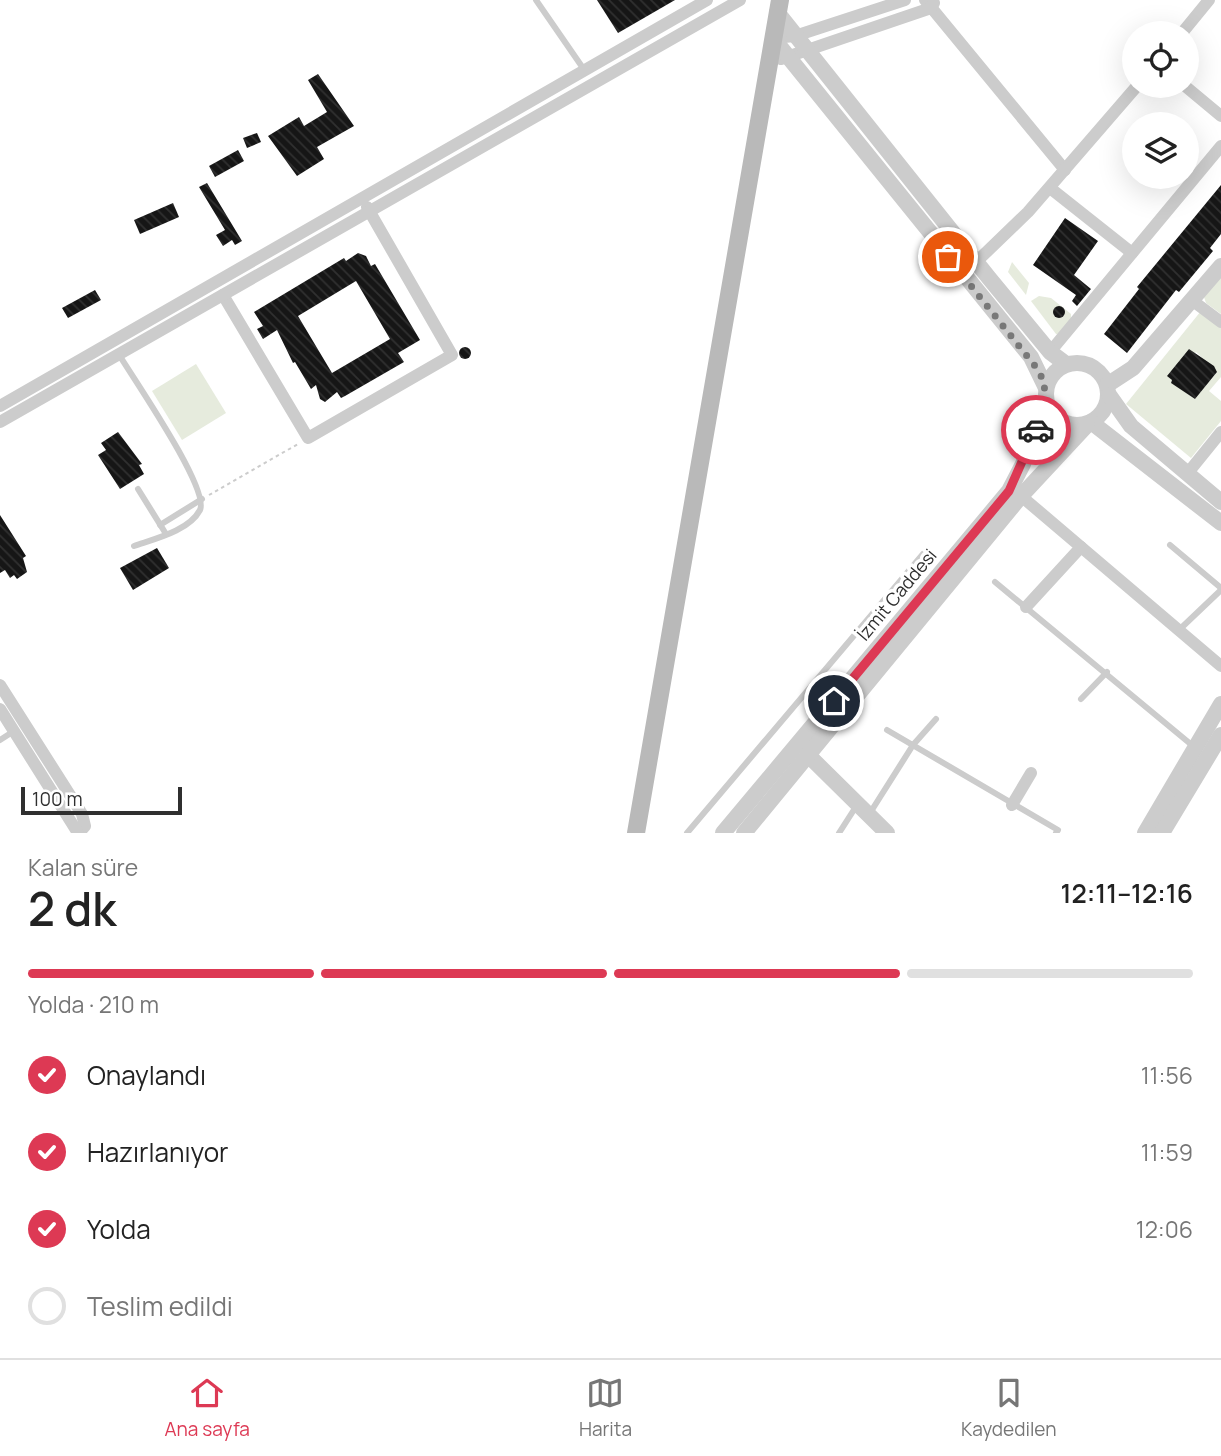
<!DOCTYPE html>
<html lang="tr">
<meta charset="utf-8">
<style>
body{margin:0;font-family:Manrope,sans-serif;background:#f2f2f2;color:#222;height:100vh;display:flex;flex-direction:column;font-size:26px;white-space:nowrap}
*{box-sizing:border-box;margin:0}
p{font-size:23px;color:#767676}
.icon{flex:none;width:38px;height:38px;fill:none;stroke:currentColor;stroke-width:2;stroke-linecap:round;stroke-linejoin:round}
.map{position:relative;height:833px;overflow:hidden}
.side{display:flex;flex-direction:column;background:#fff;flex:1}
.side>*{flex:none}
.tools{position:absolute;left:1122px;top:21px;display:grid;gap:14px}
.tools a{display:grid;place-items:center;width:77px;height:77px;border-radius:50%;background:#fff;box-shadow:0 7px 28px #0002;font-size:35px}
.scale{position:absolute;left:21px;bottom:18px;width:161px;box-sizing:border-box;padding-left:7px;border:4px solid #2f2f2f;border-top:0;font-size:19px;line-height:24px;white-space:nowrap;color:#2f2f2f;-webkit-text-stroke:5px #fff;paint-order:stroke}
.pin{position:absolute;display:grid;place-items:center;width:60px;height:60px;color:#fff;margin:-30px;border:4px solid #fff;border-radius:50%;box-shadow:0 2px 7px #0007}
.courier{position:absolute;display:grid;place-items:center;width:70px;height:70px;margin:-35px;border:5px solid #dd3954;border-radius:50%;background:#fff;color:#222;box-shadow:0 2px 9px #0007}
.headline em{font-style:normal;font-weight:600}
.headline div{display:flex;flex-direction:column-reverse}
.headline{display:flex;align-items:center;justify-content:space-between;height:119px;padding:0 28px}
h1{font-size:46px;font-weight:600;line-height:52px}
.bar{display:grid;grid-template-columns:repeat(4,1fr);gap:10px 7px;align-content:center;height:84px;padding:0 28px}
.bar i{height:9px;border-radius:5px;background:#e0e0e0}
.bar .current{background:#dd3954}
.bar p{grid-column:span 4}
ol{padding:0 28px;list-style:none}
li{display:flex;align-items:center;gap:21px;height:77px}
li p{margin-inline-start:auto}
li .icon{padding:7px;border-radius:50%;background:#dd3954;color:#fff;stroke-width:4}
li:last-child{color:#767676}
li i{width:38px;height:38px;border:4px solid #e0e0e0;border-radius:50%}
.tabs{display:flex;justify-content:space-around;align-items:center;height:98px;border-top:2px solid #e0e0e0;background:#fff;font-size:19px;color:#767676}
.tabs a{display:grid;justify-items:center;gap:4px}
.tabs .current{color:#dd3954}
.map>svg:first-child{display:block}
.green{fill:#e6ebdd;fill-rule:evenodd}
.building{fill:url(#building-back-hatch);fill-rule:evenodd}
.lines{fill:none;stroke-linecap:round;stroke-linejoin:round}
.path{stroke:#ccc;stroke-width:2;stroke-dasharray:3.5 3.5;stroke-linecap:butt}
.service{stroke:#ccc;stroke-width:6}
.minor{stroke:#ccc;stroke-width:12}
.tertiary{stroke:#ccc;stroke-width:16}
.secondary{stroke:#b9b9b9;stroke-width:18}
.done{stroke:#787878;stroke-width:7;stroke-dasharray:0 12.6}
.route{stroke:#dd3954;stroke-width:9}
.labels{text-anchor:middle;stroke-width:7;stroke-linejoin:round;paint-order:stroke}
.street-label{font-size:18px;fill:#2f2f2f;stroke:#fff}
</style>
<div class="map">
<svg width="1221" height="833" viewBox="0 0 1221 833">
<defs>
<pattern id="building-back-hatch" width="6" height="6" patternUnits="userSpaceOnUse" patternTransform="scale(1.75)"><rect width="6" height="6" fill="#161616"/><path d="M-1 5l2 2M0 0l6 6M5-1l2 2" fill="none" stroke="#303030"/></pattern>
</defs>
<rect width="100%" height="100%" fill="#fff"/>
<g class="green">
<polygon points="1012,262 1029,283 1026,295 1008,272"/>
<polygon points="1221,276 1221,314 1206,303 1204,297"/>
<polygon points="1039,296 1051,298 1071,314 1071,322 1061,335 1056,334 1031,301"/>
<path d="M1201,311L1221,328V377L1209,391L1221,401V421L1191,458L1126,404ZM1196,352L1217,372L1211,380L1208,378L1195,399L1171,382Z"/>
<polygon points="196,364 226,413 182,440 152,391"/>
</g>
<g class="building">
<polygon points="597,0 675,0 618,33"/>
<polygon points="318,74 354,126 317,147 324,159 297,176 268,136 299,117 304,126 327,112 308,80"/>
<polygon points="257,133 261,142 247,148 243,138"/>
<polygon points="238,150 244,161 215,177 209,166"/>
<polygon points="207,183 242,241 235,245 232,240 223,246 216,235 225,230 199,187"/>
<polygon points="1221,185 1221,234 1210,248 1213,251 1179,292 1176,290 1127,353 1104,334 1139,289 1137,287"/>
<polygon points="173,203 179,217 140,234 134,220"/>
<polygon points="1065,218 1098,241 1074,275 1091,289 1077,306 1072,301 1076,295 1033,265"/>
<path d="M358,253L366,256L371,266L375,264L420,340L398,353L404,362L345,396L341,398L337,392L325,402L320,399L316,385L311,389L295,362L293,363L277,330L263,339L257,329L263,326L254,312L344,258L346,261ZM356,281L390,339L332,373L298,316Z"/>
<polygon points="95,290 101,300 68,318 62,308"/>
<circle cx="1059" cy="312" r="6"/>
<circle cx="465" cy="353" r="6"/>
<polygon points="1189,349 1214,366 1217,372 1195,399 1171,383 1172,380 1167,376"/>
<polygon points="118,432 142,464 139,465 144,474 120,489 98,455 106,450 101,443"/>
<polygon points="0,515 26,556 23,558 27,572 17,579 14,575 10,578 5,570 0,573"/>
<polygon points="157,548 169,568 133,590 120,568"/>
</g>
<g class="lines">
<polyline class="path" points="209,495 298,444"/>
<g class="service">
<polyline points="536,0 585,71"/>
<path d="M118,353C133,378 210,489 200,510C189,531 154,539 134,546"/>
<polyline points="138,489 166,534"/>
<polyline points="160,525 202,499"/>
<polyline points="1170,545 1221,588"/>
<polyline points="995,582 1193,746"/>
<polyline points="1179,630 1221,590"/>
<polyline points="1081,699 1107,672"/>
<polyline points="887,730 1058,830 1056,833"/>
<polyline points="0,740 14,731"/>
<polyline points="870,813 913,745 936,719"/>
<polyline points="687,833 923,554"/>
<polyline points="839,833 857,805"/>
</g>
<g class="minor">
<polyline points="925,0 1065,170"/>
<polyline points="1182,33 1209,0"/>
<polyline points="773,38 795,36 905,0"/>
<polyline points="781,59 931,8 934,3"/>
<polyline points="1185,86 1221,116"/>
<polyline points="1050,188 1132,253"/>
<polyline points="972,266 1028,212 1137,86"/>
<polyline points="223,295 308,438 452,355 367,207"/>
<polyline points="1193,301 1221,322"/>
<polyline points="1050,352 1221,146"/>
<polyline points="0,406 707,0"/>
<polyline points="0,422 740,0"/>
<polyline points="1187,474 1221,432"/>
<polyline points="1021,496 1081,547 1026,607"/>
<polyline points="1081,547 1221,666"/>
<polyline points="0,685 82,814 85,826 79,833"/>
<polyline points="0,709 78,833"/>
<polyline points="1012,805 1031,773"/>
</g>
<g class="tertiary">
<polyline points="777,12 989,278 1050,352 1066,364"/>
<polyline points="773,38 1031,357 1046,388"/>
<circle cx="1077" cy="394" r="31"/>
<polyline points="1107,385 1133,368 1221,266"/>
<polyline points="1109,395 1131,426 1221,502"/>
<polyline points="1091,422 1221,523"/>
<polyline points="808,755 887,833"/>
<polyline points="723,833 1009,491 1023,464 1046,398"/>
<polyline points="744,833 1021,496 1087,425"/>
<polyline points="1145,833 1221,704"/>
<polyline points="1162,833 1221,735"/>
</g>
<polyline class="secondary" points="636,833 780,0"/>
</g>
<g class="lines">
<path class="done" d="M948,257L1039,371C1050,396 1044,405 1036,430"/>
<polyline class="route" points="834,701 1009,491 1036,430"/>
</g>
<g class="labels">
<g class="street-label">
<text transform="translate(897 595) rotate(-50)" y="6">İzmit Caddesi</text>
</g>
</g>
</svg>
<div class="tools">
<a><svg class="icon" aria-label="locate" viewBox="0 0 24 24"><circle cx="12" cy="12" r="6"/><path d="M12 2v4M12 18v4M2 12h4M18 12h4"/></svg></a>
<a><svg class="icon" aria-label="layers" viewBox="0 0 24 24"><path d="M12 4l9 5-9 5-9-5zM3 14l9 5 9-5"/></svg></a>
</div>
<div class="scale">100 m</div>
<div class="pin" style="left:948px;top:257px;background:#ea580c"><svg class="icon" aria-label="bag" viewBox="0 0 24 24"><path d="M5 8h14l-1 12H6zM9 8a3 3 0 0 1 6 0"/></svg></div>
<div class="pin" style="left:834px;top:701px;background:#1f2937"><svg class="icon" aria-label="home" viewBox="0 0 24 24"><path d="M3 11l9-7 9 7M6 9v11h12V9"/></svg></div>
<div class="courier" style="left:1036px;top:430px"><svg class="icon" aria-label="car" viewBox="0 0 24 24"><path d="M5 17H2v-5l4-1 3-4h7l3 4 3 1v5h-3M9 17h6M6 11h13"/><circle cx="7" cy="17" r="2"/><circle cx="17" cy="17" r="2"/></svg></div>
</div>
<section class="side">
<div class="headline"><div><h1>2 dk</h1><p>Kalan süre</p></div><em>12:11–12:16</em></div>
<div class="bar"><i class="current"></i><i class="current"></i><i class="current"></i><i></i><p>Yolda · 210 m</p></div>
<ol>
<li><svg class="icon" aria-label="check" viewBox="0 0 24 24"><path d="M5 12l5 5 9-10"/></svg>Onaylandı<p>11:56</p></li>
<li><svg class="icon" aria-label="check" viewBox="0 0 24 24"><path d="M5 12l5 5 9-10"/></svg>Hazırlanıyor<p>11:59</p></li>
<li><svg class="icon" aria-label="check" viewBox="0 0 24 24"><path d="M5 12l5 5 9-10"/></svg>Yolda<p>12:06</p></li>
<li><i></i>Teslim edildi</li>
</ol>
</section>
<nav class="tabs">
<a class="current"><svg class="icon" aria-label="home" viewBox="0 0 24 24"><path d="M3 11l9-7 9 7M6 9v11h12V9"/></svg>Ana sayfa</a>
<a><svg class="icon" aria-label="map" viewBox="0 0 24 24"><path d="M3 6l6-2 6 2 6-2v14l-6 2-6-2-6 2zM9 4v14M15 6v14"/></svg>Harita</a>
<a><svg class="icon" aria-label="saved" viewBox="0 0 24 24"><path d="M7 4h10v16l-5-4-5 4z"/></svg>Kaydedilen</a>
</nav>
